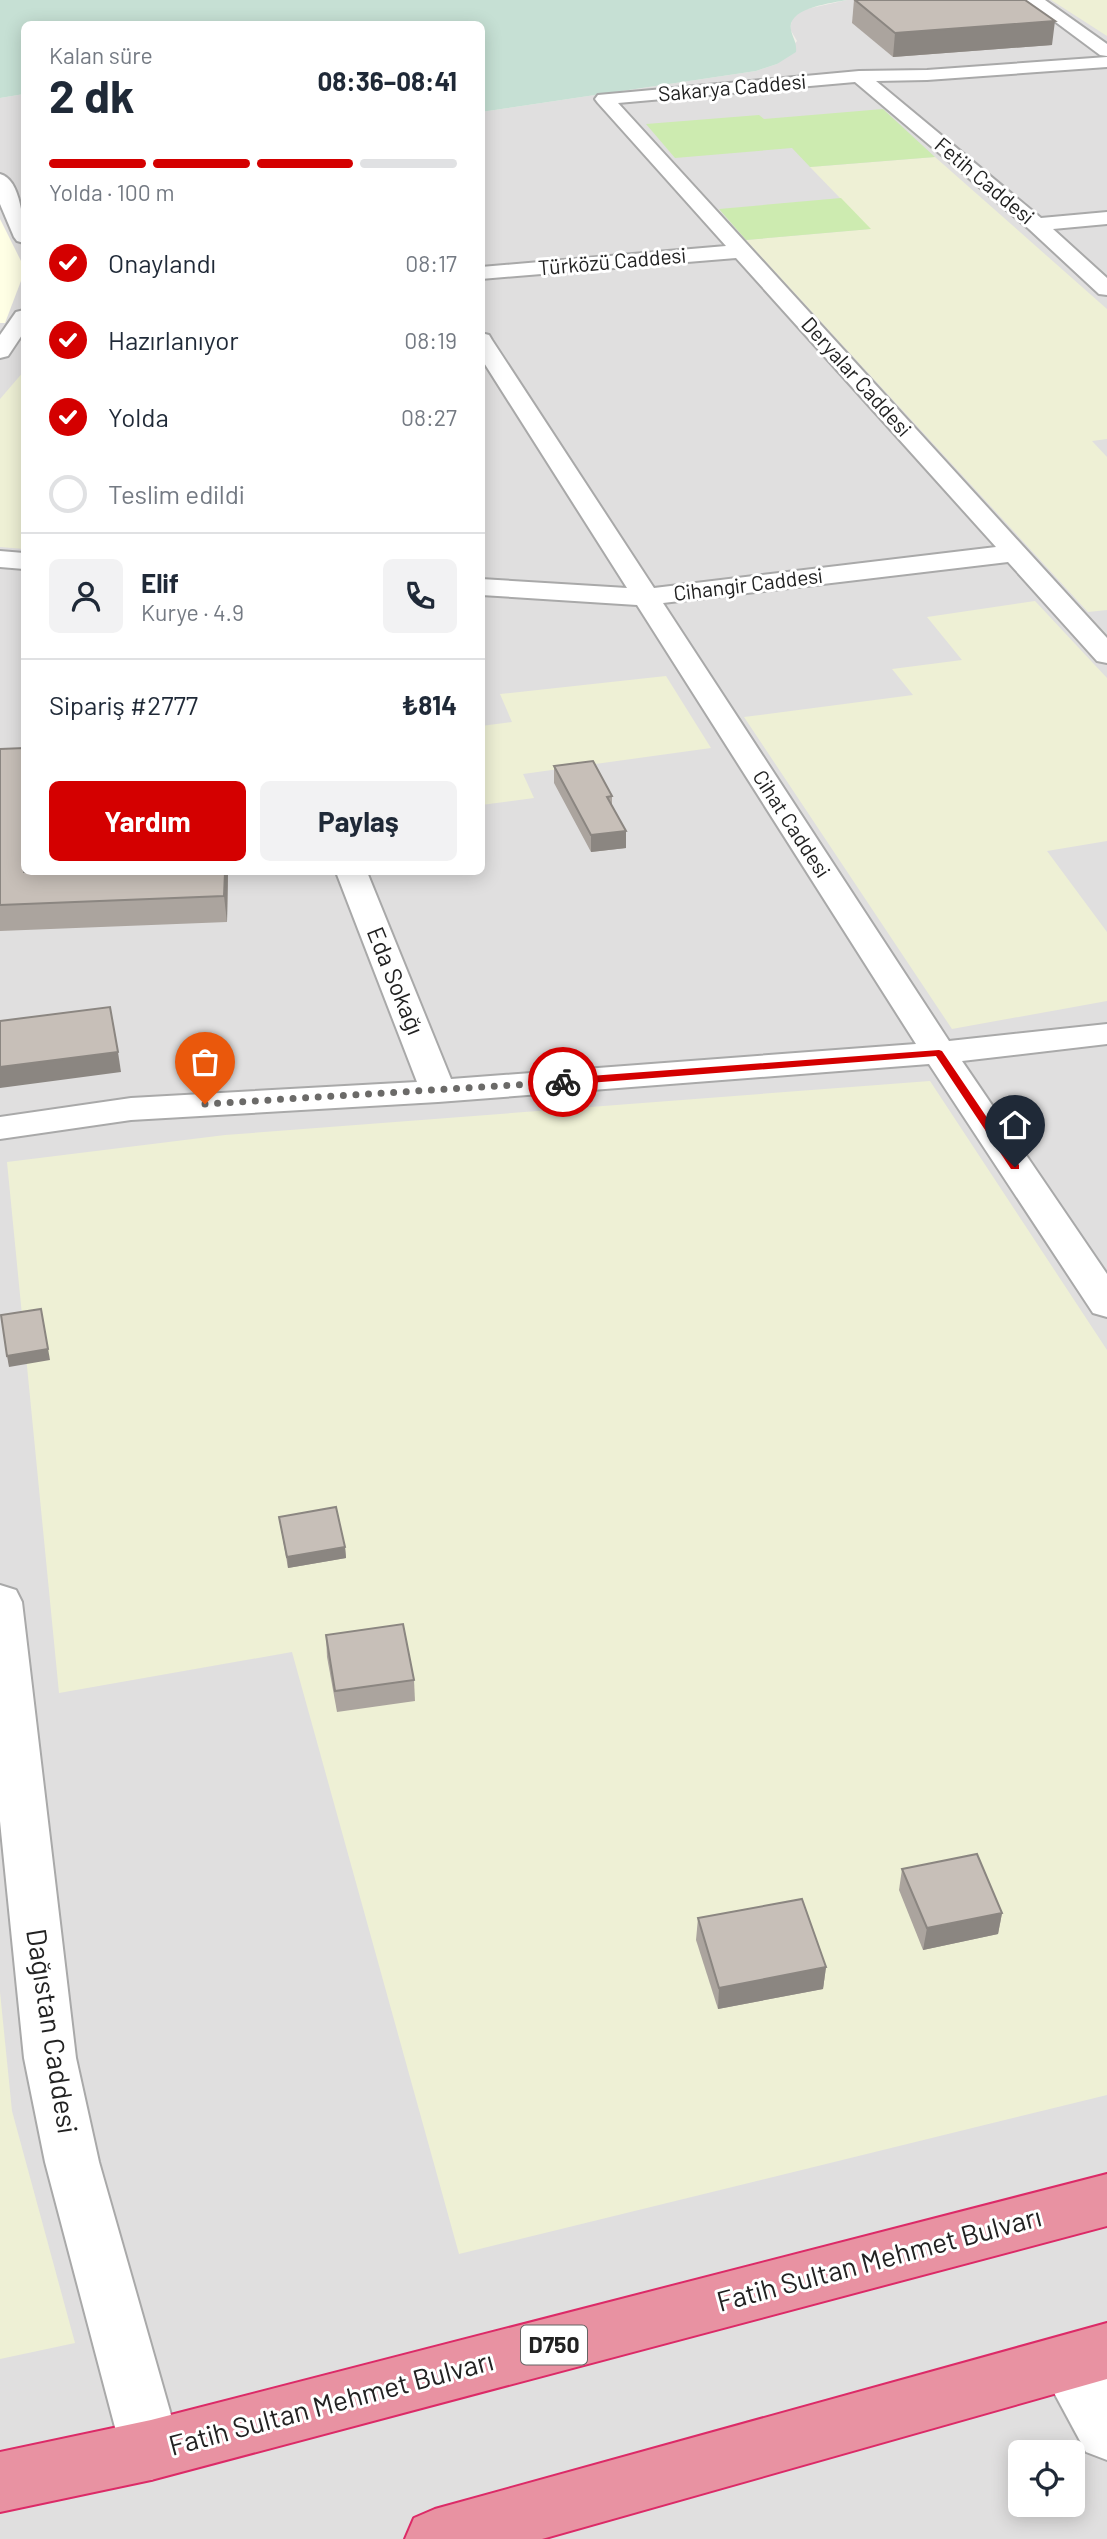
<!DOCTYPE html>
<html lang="tr">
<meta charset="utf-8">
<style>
body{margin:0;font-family:Barlow,sans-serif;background:#f2f2f3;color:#1f2937;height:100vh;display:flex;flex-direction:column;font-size:26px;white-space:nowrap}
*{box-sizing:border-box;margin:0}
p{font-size:23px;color:#747a83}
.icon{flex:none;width:38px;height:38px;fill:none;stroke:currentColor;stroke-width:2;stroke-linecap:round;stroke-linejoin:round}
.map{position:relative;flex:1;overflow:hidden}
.sheet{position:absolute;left:21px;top:21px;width:464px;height:854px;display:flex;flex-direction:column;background:#fff;border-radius:10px;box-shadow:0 4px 18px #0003}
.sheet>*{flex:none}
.buttons{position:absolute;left:1008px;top:2440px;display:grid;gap:14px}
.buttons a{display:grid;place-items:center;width:77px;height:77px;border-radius:10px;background:#fff;box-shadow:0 4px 18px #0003;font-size:35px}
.pin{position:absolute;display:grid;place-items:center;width:60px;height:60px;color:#fff;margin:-72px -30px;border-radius:50% 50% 50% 0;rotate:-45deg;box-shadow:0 0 7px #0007}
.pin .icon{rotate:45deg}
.courier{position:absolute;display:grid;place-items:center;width:70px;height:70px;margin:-35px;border:5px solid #d40000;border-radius:50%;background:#fff;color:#222;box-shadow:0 2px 9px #0007}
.head em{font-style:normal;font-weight:700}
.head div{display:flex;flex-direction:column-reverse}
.head{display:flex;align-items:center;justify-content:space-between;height:119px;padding:0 28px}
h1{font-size:46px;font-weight:700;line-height:52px}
.bar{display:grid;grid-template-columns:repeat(4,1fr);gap:10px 7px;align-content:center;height:84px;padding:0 28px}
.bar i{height:9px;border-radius:5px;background:#e0e1e3}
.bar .on{background:#d40000}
.bar p{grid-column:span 4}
.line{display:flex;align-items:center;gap:18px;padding:0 28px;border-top:2px solid #e0e1e3}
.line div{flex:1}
.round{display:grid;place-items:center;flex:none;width:74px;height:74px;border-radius:10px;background:#f2f2f3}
ol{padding:0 28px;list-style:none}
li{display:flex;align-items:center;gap:21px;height:77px}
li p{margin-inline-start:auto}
li .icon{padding:7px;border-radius:50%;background:#d40000;color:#fff;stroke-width:4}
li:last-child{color:#747a83}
li i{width:38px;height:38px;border:4px solid #e0e1e3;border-radius:50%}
.button{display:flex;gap:14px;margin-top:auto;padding:14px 28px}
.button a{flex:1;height:80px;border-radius:10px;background:#d40000;color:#fff;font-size:28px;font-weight:700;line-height:80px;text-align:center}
.button a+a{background:#f2f2f3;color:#1f2937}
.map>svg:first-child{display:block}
.residential{fill:#e0dfdf;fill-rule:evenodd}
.education{fill:#ffffe5}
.farmland{fill:#eef0d5}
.grass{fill:#cdebb0}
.wetland{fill:#c6e0d4}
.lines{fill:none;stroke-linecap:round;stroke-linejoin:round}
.minor-casing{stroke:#a9a9a9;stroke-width:4}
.highway-casing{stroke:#dc2a67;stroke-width:4}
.minor{fill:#fff;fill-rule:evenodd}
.highway{fill:#e892a2;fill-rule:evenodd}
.wall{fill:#aba49e}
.shaded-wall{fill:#8b8681}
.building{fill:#c7bfb8;stroke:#8b8681;stroke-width:2}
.route{fill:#d40000}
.done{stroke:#6b6a68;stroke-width:7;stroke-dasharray:0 12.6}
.labels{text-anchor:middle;stroke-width:6;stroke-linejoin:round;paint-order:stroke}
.far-street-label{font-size:21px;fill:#222;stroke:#fff}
.shield{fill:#fff;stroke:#646464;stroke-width:2}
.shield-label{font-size:23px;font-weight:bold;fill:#222}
.street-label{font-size:24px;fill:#222;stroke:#fff}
.near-street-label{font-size:28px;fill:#222;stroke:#fff}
</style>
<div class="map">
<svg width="1107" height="2539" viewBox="0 0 1107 2539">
<rect width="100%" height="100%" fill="#f2efe9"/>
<path class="residential" d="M847,0H1107V2539H0V98L24,94V872H481V112L756,71L777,64L797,41L790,29L792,19L802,10ZM1020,2452H1073V2504H1020Z"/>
<polygon class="education" points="0,219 24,267 24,273 5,323 0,323"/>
<g class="farmland">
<polygon points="1051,0 1107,0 1107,36"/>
<polygon points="935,157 1107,309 1107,439 1092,441 1107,457 1107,610 1088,612 746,240 870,229 810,167"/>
<polygon points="24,371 24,549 0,547 0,399"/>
<polygon points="1035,601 1107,678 1107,841 1047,851 1107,932 1107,1001 952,1029 744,717 913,695 892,669 962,660 927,617"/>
<polygon points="666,676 711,748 523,774 534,798 481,805 481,726 512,722 500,694"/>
<polygon points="930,1081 1107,1350 1107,2095 459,2254 292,1652 59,1693 7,1162 225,1135"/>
<polygon points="0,1992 12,2111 75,2343 0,2359"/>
</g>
<g class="grass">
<polygon points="883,109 935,157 810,167 792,148 675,158 646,124 759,115 764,119"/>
<polygon points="841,198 871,229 746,240 719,209"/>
</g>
<path class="wetland" d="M0,0H847C832,3 786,8 791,30C793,39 797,42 796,52L777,64L756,71L481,112V24H24V94L0,98Z"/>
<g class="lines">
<g class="minor-casing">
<g id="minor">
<polygon points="1026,0 1045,0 1107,44 1107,56 1100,55"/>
<polygon points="1107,57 1107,67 927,80 876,81 1041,218 1107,212 1107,224 1053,229 1107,278 1107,295 1099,294 1029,229 855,82 618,103 1107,638 1107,663 1097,661 1008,562 663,603 949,1041 1107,1024 1107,1044 962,1061 1107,1274 1107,1317 1093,1313 929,1064 438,1102 131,1120 0,1139 0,1117 131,1098 417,1082 336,872 367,872 451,1079 916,1044 637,605 481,595 481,579 627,588 481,358 481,333 489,335 492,340 654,588 996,547 736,258 481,279 481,267 726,246 598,103 595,99 598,95 859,71 927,70"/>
<path d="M0,174C21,179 24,225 24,243L17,241L14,237L0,204Z"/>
<polygon points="24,310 24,332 8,356 0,358 0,335 16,312"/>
<polygon points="0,551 24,553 24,569 0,567"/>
<polygon points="0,1585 16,1590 22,1602 76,2058 99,2162 181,2450 172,2471 151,2480 130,2471 121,2450 45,2162 24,2058 0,1821"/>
<polygon points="1067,2335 1087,2343 1107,2376 1107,2460 1086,2452 1038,2363 1047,2343"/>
</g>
</g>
<g class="highway-casing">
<g id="highway">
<polygon points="1107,2174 1107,2226 151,2480 0,2512 0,2452 151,2420"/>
<polygon points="1107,2323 1107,2379 542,2539 405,2539 414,2518 435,2509"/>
</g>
</g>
<use href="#minor" class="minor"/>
<use href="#highway" class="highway"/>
</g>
<g class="wall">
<polygon points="854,0 1025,0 1052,45 893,57 852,23"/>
<polygon points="0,749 24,872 228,872 227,922 0,931"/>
<polygon points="554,766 612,796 612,805 626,848 591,852 554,783"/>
<polygon points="279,1517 345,1547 346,1558 288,1568"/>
<polygon points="326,1635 414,1680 415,1701 337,1712 327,1657"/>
<polygon points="902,1869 1002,1913 998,1934 923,1950 899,1890"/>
<polygon points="698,1918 826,1967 823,1989 718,2009 696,1940"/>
</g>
<g class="shaded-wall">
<polygon points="1055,21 1052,45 893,57 895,33"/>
<polygon points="626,831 626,848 591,852 591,835"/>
<polygon points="225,872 228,872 227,922 224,896"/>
<polygon points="118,1052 121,1072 0,1088 0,1067"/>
<polygon points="41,1309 50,1360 9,1367 7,1356"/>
<polygon points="345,1547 346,1558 288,1568 287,1557"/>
<polygon points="1002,1913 998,1934 923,1950 927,1928"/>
<polygon points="826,1967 823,1989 718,2009 719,1988"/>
</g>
<g class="building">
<polygon points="855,0 1025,0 1055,21 895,33"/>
<polygon points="24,748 24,872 225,872 224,896 0,905 0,749"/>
<polygon points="593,761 612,796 607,797 626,831 591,835 554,766"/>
<polygon points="110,1007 118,1052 0,1067 0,1021"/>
<polygon points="41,1309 48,1349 7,1356 1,1315"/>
<polygon points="336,1507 345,1547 287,1557 279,1517"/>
<polygon points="403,1624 414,1680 335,1691 326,1635"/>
<polygon points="977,1854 1002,1913 927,1928 902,1869"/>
<polygon points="802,1899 826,1967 719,1988 698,1918"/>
</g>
<polygon class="route" points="939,1050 942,1051 1019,1165 1019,1169 1011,1169 936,1056 563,1085 558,1082 563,1078"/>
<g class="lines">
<polyline class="done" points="205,1104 563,1082"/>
</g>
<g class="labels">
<g class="far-street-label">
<text transform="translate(732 88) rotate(-5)" y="7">Sakarya Caddesi</text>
<text transform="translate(984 181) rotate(40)" y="7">Fetih Caddesi</text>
<text transform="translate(612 262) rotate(-5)" y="7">Türközü Caddesi</text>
<text transform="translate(856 377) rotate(48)" y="7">Deryalar Caddesi</text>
<text transform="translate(748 585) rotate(-7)" y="7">Cihangir Caddesi</text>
<text transform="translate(791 824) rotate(57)" y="7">Cihat Caddesi</text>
</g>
<rect class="shield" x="521" y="2325.5" width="66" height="39" rx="5"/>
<g class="shield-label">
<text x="554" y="2353">D750</text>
</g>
<g class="street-label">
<text transform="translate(395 981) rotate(68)" y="8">Eda Sokağı</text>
</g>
<g class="near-street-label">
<text transform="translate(52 2031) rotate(81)" y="10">Dağıstan Caddesi</text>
<text transform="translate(879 2259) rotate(-15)" y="10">Fatih Sultan Mehmet Bulvarı</text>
<text transform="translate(331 2403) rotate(-15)" y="10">Fatih Sultan Mehmet Bulvarı</text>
</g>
</g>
</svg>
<div class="buttons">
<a><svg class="icon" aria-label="locate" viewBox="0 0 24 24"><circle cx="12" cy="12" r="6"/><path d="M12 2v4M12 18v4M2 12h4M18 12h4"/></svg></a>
</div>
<div class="pin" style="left:205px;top:1104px;background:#ea580c"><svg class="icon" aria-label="bag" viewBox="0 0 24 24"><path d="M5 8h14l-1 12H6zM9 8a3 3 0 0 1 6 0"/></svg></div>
<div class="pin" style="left:1015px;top:1167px;background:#1f2937"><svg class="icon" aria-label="home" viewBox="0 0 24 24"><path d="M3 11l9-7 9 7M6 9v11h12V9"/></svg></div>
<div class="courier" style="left:563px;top:1082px"><svg class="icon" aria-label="bike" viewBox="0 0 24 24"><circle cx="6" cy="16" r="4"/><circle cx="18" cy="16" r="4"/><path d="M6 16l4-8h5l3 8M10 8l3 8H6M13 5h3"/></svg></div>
<section class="sheet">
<div class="head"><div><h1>2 dk</h1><p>Kalan süre</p></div><em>08:36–08:41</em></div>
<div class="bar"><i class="on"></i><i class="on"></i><i class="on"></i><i></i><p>Yolda · 100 m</p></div>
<ol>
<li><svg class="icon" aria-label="check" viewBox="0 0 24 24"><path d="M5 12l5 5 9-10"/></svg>Onaylandı<p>08:17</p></li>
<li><svg class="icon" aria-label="check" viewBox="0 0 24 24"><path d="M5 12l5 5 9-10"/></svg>Hazırlanıyor<p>08:19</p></li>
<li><svg class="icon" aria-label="check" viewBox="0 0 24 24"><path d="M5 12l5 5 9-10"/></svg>Yolda<p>08:27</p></li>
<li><i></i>Teslim edildi</li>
</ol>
<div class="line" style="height:126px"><a class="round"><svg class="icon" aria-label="person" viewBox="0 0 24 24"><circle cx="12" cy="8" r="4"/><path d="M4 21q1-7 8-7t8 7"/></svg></a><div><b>Elif</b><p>Kurye · 4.9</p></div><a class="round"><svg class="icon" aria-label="phone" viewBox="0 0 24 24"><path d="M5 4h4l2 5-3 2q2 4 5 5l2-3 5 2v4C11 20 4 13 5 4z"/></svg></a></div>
<div class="line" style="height:91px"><div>Sipariş #2777</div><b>₺814</b></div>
<div class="button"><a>Yardım</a><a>Paylaş</a></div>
</section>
</div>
